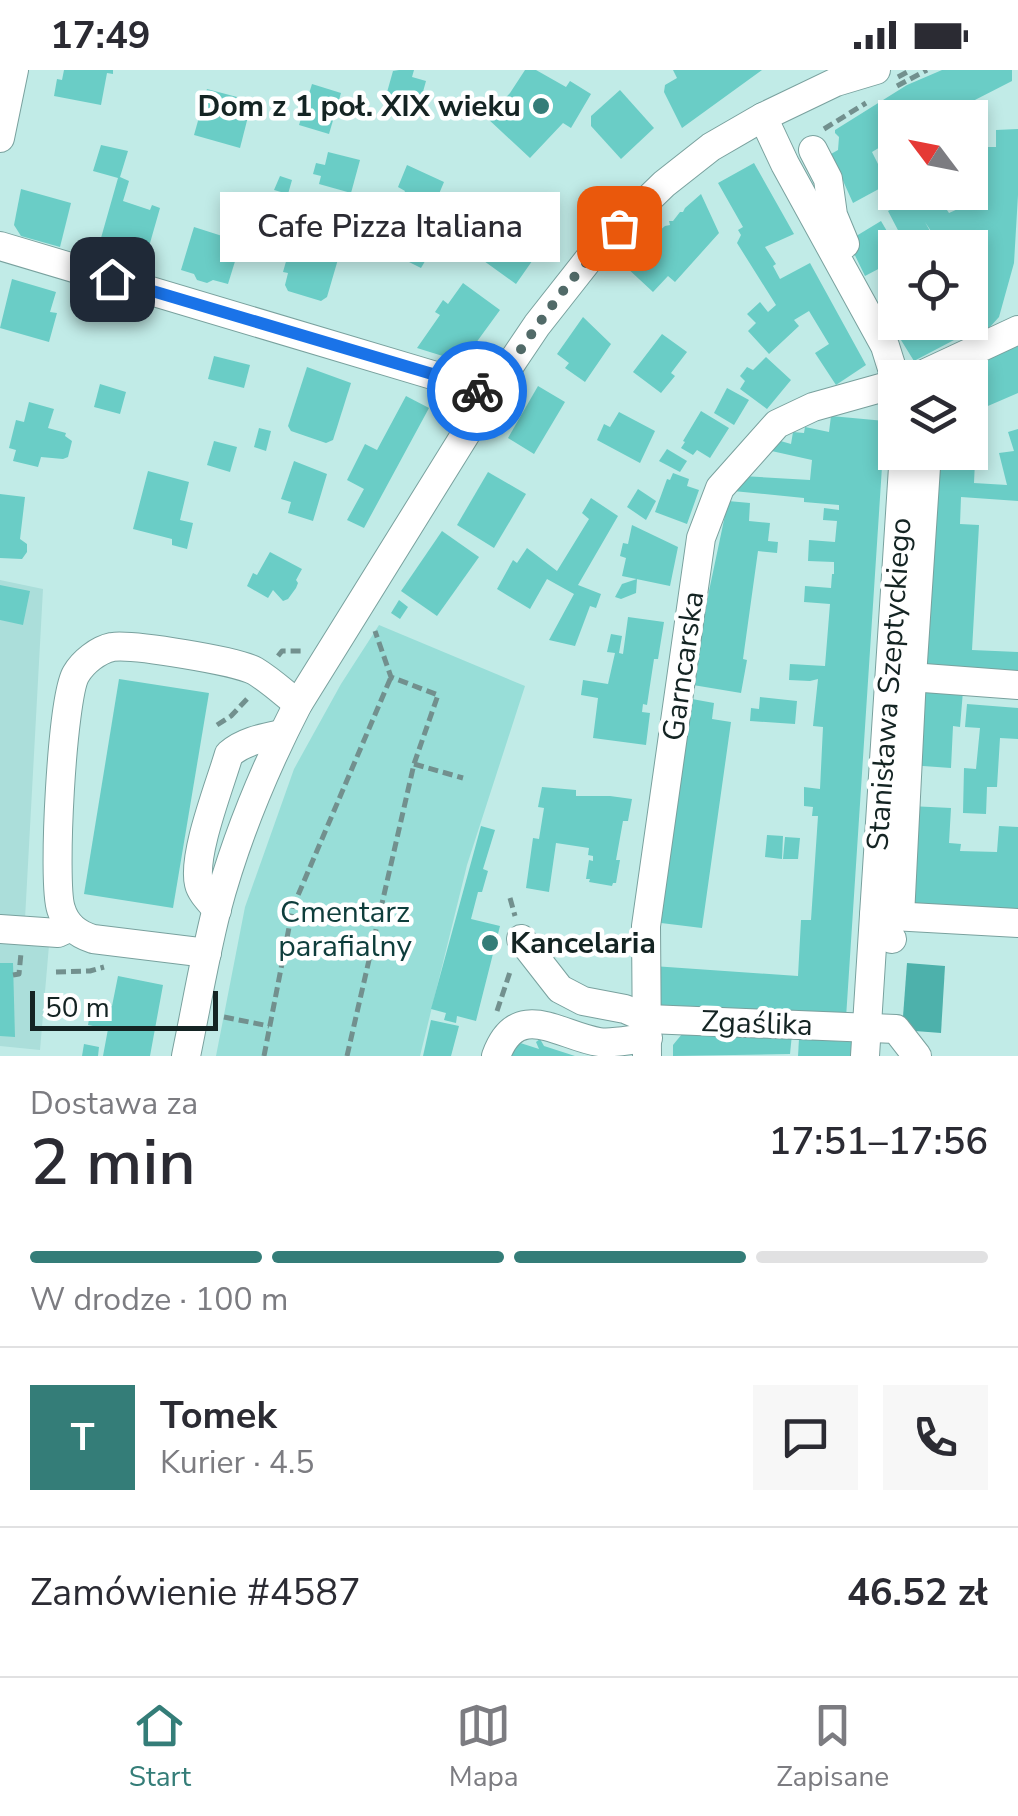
<!DOCTYPE html>
<html lang="pl">
<meta charset="utf-8">
<style>
body{margin:0;font-family:"Nunito Sans",sans-serif;background:#f7f7f7;color:#2b2b33;height:100vh;display:flex;flex-direction:column;font-size:38px;white-space:nowrap}
*{box-sizing:border-box;margin:0}
p{font-size:32px;color:#7c7c81}
.icon{flex:none;width:55px;height:55px;fill:none;stroke:currentColor;stroke-width:2;stroke-linecap:round;stroke-linejoin:round}
.map{position:relative;height:986px;overflow:hidden}
.drawer{display:flex;flex-direction:column;background:#fff;flex:1}
.drawer>*{flex:none}
.needle{width:65px;rotate:302deg}
.controls{position:absolute;left:878px;top:30px;display:grid;gap:20px}
.controls a{display:grid;place-items:center;width:110px;height:110px;border-radius:0px;background:#fff;box-shadow:0 5px 15px #0003;font-size:50px}
.scale{position:absolute;left:30px;bottom:25px;width:188px;box-sizing:border-box;padding-left:10px;border:5px solid #142423;border-top:0;font-size:28px;line-height:35px;white-space:nowrap;color:#142423;-webkit-text-stroke:8px #fff;paint-order:stroke}
.pin{position:absolute;display:grid;place-items:center;width:85px;height:85px;color:#fff;margin:-42px;border-radius:20px;box-shadow:0 5px 15px #0006}
.courier{position:absolute;display:grid;place-items:center;width:100px;height:100px;margin:-50px;border:8px solid #1a73e8;border-radius:50%;background:#fff;color:#222;box-shadow:0 2px 12px #0007}
.bubble{position:absolute;height:70px;border-radius:0px;background:#fff;box-shadow:0 5px 15px #0003;font-size:32px;font-weight:600;line-height:70px;text-align:center}
.overview em{font-style:normal;font-weight:600}
.overview div{display:flex;flex-direction:column-reverse}
.overview{display:flex;align-items:center;justify-content:space-between;height:170px;padding:0 30px}
h1{font-size:65px;font-weight:600;line-height:75px}
.bar{display:grid;grid-template-columns:repeat(4,1fr);gap:15px 10px;align-content:center;height:120px;padding:0 30px}
.bar i{height:12px;border-radius:8px;background:#e1e1e2}
.bar .on{background:#347d78}
.bar p{grid-column:span 4}
.line{display:flex;align-items:center;gap:25px;padding:0 30px;border-top:2px solid #e1e1e2}
.line div{flex:1}
.round{display:grid;place-items:center;flex:none;width:105px;height:105px;border-radius:0px;background:#f7f7f7}
.status{display:flex;justify-content:space-between;align-items:center;height:70px;padding:0 50px;background:#fff;direction:ltr}
.status svg{height:28px;fill:currentColor}
.tabs{display:flex;justify-content:space-around;align-items:center;height:140px;border-top:2px solid #e1e1e2;background:#fff;font-size:28px;color:#7c7c81}
.tabs a{display:grid;justify-items:center;gap:5px}
.tabs .on{color:#347d78}
.map>svg:first-child{display:block}
.built{fill:#abdeda}
.green{fill:#98ded8}
.water{fill:#4db1ab}
.building{fill:#6acdc6}
.lines{fill:none;stroke-linecap:round;stroke-linejoin:round}
.minor-casing{stroke:#79a19e;stroke-width:30}
.path{stroke:#72908e;stroke-width:5;stroke-dasharray:10 5;stroke-linecap:butt}
.minor{stroke:#fff;stroke-width:28}
.done{stroke:#516a68;stroke-width:10;stroke-dasharray:0 18}
.route{stroke:#1a73e8;stroke-width:12}
.poi-dot{fill:#347d78;stroke:#fff;stroke-width:4}
.labels{text-anchor:middle;stroke-width:9;stroke-linejoin:round;paint-order:stroke}
.poi-label{font-size:30px;font-weight:bold;fill:#142423;stroke:#fff;text-anchor:end}
.street-label{font-size:30px;fill:#142423;stroke:#fff}
.park-label{font-size:30px;fill:#0e3d3b;stroke:#fff}
</style>
<div class="status"><b>17:49</b><svg viewBox="0 0 49 12"><path d="M0 12V9h3v3zM5 12V6h3v6zM10 12V3h3v9zM15 12V0h3v12zM26 1h20v11H26zM47 4h2v5h-2z"/></svg></div>
<div class="map">
<svg width="1018" height="986" viewBox="0 0 1018 986">
<rect width="100%" height="100%" fill="#c1ebe7"/>
<polygon class="built" points="0,510 43,519 25,849 51,852 40,980 0,976"/>
<polygon class="green" points="379,555 525,616 467,795 420,986 216,986 245,837 294,699 341,614"/>
<polygon class="water" points="907,893 945,896 941,963 902,960"/>
<g class="building">
<polygon points="64,0 113,0 113,4 107,3 101,35 54,26 57,9 62,10"/>
<polygon points="399,0 414,0 412,7 426,11 417,43 384,33 393,1"/>
<polygon points="525,0 536,0 566,17 570,11 591,24 571,58 563,53 530,88 487,48 510,23"/>
<polygon points="673,0 762,0 682,58 664,22 665,15 677,8"/>
<polygon points="942,0 1012,0 1012,11 971,32 980,61 970,66 970,48 957,48 952,40 945,43 947,48 895,48 895,68 872,82 888,114 853,133 831,84 838,80 839,67 835,63 835,60 907,15"/>
<polygon points="312,14 341,23 329,64 299,55"/>
<polygon points="207,19 252,31 240,78 194,65"/>
<polygon points="620,20 654,58 621,89 591,56 591,46"/>
<polygon points="1018,59 1018,125 1014,193 999,247 989,258 954,270 914,291 896,262 911,252 970,252 970,178 942,178 925,152 936,172 926,178 895,178 895,216 884,196 865,206 848,171 881,151 891,168 900,164 888,141 915,127 913,122 935,122 949,143 980,129 983,115 979,127 965,134 962,124 970,122 971,97 983,96 984,77 996,77 996,60"/>
<polygon points="101,75 128,81 120,107 129,111 123,131 150,140 152,135 160,138 150,173 142,172 137,187 99,175 118,108 93,101"/>
<polygon points="328,82 360,90 351,123 319,114 321,106 313,104 316,93 325,95"/>
<polygon points="754,93 794,164 765,177 776,194 773,196 780,209 810,193 866,295 836,315 815,283 829,274 809,241 794,250 799,256 769,284 748,261 756,253 747,244 760,232 768,242 776,235 737,173 741,165 738,160 743,157 718,113"/>
<polygon points="407,95 444,112 428,150 398,138 405,121 398,117"/>
<polygon points="280,106 292,110 288,124 307,129 302,153 275,145 281,122 274,120"/>
<polygon points="21,119 71,133 60,177 21,166 14,155"/>
<polygon points="701,124 719,163 675,212 668,206 653,222 625,196 648,170 665,156 670,155 669,151 673,151 680,142 683,142 685,138"/>
<polygon points="529,127 557,156 540,180 529,171 525,176 537,184 516,214 484,191 500,168 491,161 499,150 508,156"/>
<polygon points="365,148 376,153 371,165 360,161"/>
<polygon points="194,157 241,172 228,214 213,210 207,213 197,210 194,204 181,200"/>
<polygon points="305,163 338,172 341,179 327,227 321,231 288,221 285,215 288,203 283,202 291,174 296,176 300,166"/>
<polygon points="416,173 431,181 421,198 407,191"/>
<polygon points="12,209 56,222 50,242 57,243 49,272 0,258"/>
<polygon points="463,213 500,240 462,292 417,278 440,245 435,242 443,230 448,234"/>
<polygon points="583,247 611,274 585,312 565,298 569,293 557,284"/>
<polygon points="662,264 687,282 671,303 675,306 661,323 633,302"/>
<polygon points="1018,274 1018,323 974,342 976,369 974,413 1007,415 999,383 1014,381 1008,362 1018,359 1018,431 961,427 960,454 979,455 972,580 1018,582 1018,603 915,595 930,382 970,382 970,308 935,307"/>
<polygon points="214,286 250,295 244,318 208,309"/>
<polygon points="766,287 791,310 767,339 740,319 745,311 740,306 747,297 753,300"/>
<polygon points="307,297 351,313 333,370 326,373 291,361 288,356"/>
<polygon points="100,314 126,322 120,344 94,337"/>
<polygon points="538,316 565,332 534,384 508,368"/>
<polygon points="727,318 749,330 734,355 714,343"/>
<polygon points="406,326 429,338 364,458 347,450 364,419 347,410 365,374 377,380"/>
<polygon points="29,332 54,339 48,358 66,363 65,366 72,371 68,387 63,389 41,387 38,397 13,391 16,380 9,378 16,350 24,352"/>
<polygon points="701,341 729,358 710,388 697,380 693,385 681,378 685,372 683,371"/>
<polygon points="619,342 655,361 640,393 597,370 604,354 610,357"/>
<polygon points="831,346 885,351 846,948 651,935 653,896 798,906 801,850 811,850 818,746 812,746 813,737 804,736 804,717 820,719 823,657 813,656 818,609 810,611 789,610 790,594 825,596 830,534 804,532 805,516 831,518 832,504 834,504 834,492 808,491 809,470 835,472 837,451 823,450 824,438 839,440 839,435 804,432 804,428 733,421 743,406 810,410 812,390 767,380 777,370 791,374 793,362 804,363 805,357 829,362"/>
<polygon points="259,358 271,361 266,381 254,377"/>
<polygon points="214,371 237,377 230,402 207,395"/>
<polygon points="667,379 687,391 680,402 659,391"/>
<polygon points="294,391 327,404 313,451 288,443 291,432 281,429"/>
<polygon points="148,401 189,412 180,450 193,453 187,479 172,475 172,469 133,459"/>
<polygon points="488,402 526,424 494,478 457,455"/>
<polygon points="673,403 689,409 687,416 699,420 687,454 655,442 667,409 670,410"/>
<polygon points="638,419 656,431 646,450 627,437"/>
<polygon points="0,424 25,427 20,469 27,474 27,482 22,489 0,488"/>
<polygon points="591,428 618,446 578,515 601,524 596,538 590,536 575,576 549,570 574,524 547,509 530,539 497,519 513,490 517,493 527,478 557,501 589,449 582,443"/>
<polygon points="728,431 750,433 749,451 770,453 768,471 778,472 777,483 758,481 743,589 747,590 741,623 693,615 709,521"/>
<polygon points="632,455 678,477 670,516 622,506 626,488 620,486 623,473 628,474"/>
<polygon points="442,461 479,487 437,546 401,521"/>
<polygon points="270,482 302,499 296,510 298,513 296,518 288,529 283,531 273,520 268,528 247,516 253,503 257,505"/>
<polygon points="637,509 636,523 621,529 615,527 622,514"/>
<polygon points="0,515 30,521 23,555 0,550"/>
<polygon points="399,530 408,537 400,549 391,543"/>
<polygon points="628,547 664,552 658,589 654,589 647,635 643,634 642,642 650,643 646,675 593,668 598,628 581,625 583,610 608,614 615,583 607,582 611,564 622,566 619,583 623,584"/>
<polygon points="119,609 209,623 173,838 84,824"/>
<polygon points="914,618 963,621 960,657 953,656 951,698 909,695"/>
<polygon points="760,627 797,631 795,654 750,651 751,638 759,639"/>
<polygon points="692,629 714,633 712,649 731,652 702,858 661,853 676,732"/>
<polygon points="967,634 1018,638 1018,669 1000,668 997,717 987,717 986,744 963,743 964,698 976,699 980,658 965,657"/>
<polygon points="542,717 576,720 576,726 610,726 632,729 628,751 623,751 616,790 620,790 616,813 613,813 612,816 589,812 590,809 586,809 589,790 593,791 593,786 588,785 589,778 556,773 549,822 526,818 533,768 539,769 544,738 538,737"/>
<polygon points="910,736 951,738 949,773 961,774 960,781 997,782 999,756 1018,757 1018,839 903,833"/>
<polygon points="481,756 495,760 483,799 488,801 482,822 478,822 471,849 500,856 476,951 457,946 456,953 444,950 446,943 431,939"/>
<polygon points="767,765 783,766 782,789 765,787"/>
<polygon points="785,767 800,768 798,789 783,789"/>
<polygon points="0,893 13,893 15,967 0,966"/>
<polygon points="118,906 163,915 150,986 103,986 108,959 88,955 92,933 112,936"/>
<polygon points="431,950 459,956 451,986 423,986"/>
<polygon points="682,964 792,964 790,984 673,986 673,975"/>
<polygon points="540,969 544,976 575,986 500,986 511,970 539,979 536,972"/>
<polygon points="799,969 853,972 852,986 798,986"/>
<polygon points="84,974 99,977 98,986 82,986"/>
</g>
<g class="lines">
<g class="minor-casing">
<g id="minor">
<polyline points="763,47 785,94 885,276 895,308"/>
<polyline points="0,68 14,0"/>
<polyline points="813,80 828,109 833,145 845,174"/>
<polyline points="0,176 466,315 488,328"/>
<polyline points="915,308 1018,260"/>
<polyline points="897,606 1018,615"/>
<path d="M217,840C211,832 201,823 199,814C192,785 220,715 229,684C244,671 263,668 282,664"/>
<polyline points="900,846 912,607 927,382"/>
<polyline points="0,859 58,863 71,857"/>
<polyline points="521,869 560,919 583,931 625,939 648,949 896,959 917,986"/>
<polyline points="892,869 874,845 904,382"/>
<path d="M207,883L93,869C78,864 66,856 61,839C52,813 62,627 76,604C83,592 98,580 112,577C133,574 237,591 255,601C270,610 284,623 298,634"/>
<path d="M186,986C196,938 204,890 216,842C235,770 264,700 298,634L488,328L537,255L596,180L664,114L711,77L763,47L836,12L876,0"/>
<path d="M496,986C517,928 560,966 599,972C614,974 632,969 648,968"/>
<polyline points="647,986 646,856 701,468 720,418 777,354 813,337 895,314"/>
<polyline points="865,986 874,845 1018,853"/>
</g>
</g>
<g class="path">
<polyline points="898,7 911,0"/>
<polyline points="897,16 927,0"/>
<polyline points="824,59 866,33"/>
<polyline points="278,586 282,581 304,581"/>
<polyline points="217,655 231,646 248,628"/>
<polyline points="414,694 463,708"/>
<polyline points="510,828 515,846"/>
<polyline points="56,902 90,901 104,897"/>
<polyline points="13,905 19,904 21,883"/>
<polyline points="497,941 511,899"/>
<polyline points="224,947 269,956"/>
<polyline points="264,986 293,837 391,607"/>
<polyline points="347,986 414,694 438,625 391,607 375,561"/>
</g>
<use href="#minor" class="minor"/>
</g>
<g class="lines">
<path class="done" d="M477,321L488,328C528,269 567,208 619,158"/>
<polyline class="route" points="112,209 466,314 477,321"/>
</g>
<g class="poi-dot">
<circle cx="541" cy="36" r="10"/>
<circle cx="490" cy="873" r="10"/>
</g>
<g class="labels">
<g class="poi-label">
<text x="521" y="46">Dom z 1 poł. XIX wieku</text>
<text x="510" y="883" text-anchor="start">Kancelaria</text>
</g>
<g class="street-label">
<text transform="translate(683 596) rotate(-82)" y="10">Garncarska</text>
<text transform="translate(889 614) rotate(-86)" y="10">Stanisława Szeptyckiego</text>
<text transform="translate(757 953) rotate(2)" y="10">Zgaślika</text>
</g>
<g class="park-label">
<text x="345" y="852">Cmentarz<tspan x="345" dy="34">parafialny</tspan></text>
</g>
</g>
</svg>
<div class="controls">
<a><svg class="needle" viewBox="-14 -14 28 28"><path d="M0-13l5 13h-10z" fill="#e53935"/><path d="M0 13l5-13h-10z" fill="#7c7c81"/></svg></a>
<a><svg class="icon" aria-label="locate" viewBox="0 0 24 24"><circle cx="12" cy="12" r="6"/><path d="M12 2v4M12 18v4M2 12h4M18 12h4"/></svg></a>
<a><svg class="icon" aria-label="layers" viewBox="0 0 24 24"><path d="M12 4l9 5-9 5-9-5zM3 14l9 5 9-5"/></svg></a>
</div>
<div class="scale">50 m</div>
<div class="pin" style="left:619px;top:158px;background:#ea580c"><svg class="icon" aria-label="bag" viewBox="0 0 24 24"><path d="M5 8h14l-1 12H6zM9 8a3 3 0 0 1 6 0"/></svg></div>
<div class="pin" style="left:112px;top:209px;background:#1f2937"><svg class="icon" aria-label="home" viewBox="0 0 24 24"><path d="M3 11l9-7 9 7M6 9v11h12V9"/></svg></div>
<div class="courier" style="left:477px;top:321px"><svg class="icon" aria-label="bike" viewBox="0 0 24 24"><circle cx="6" cy="16" r="4"/><circle cx="18" cy="16" r="4"/><path d="M6 16l4-8h5l3 8M10 8l3 8H6M13 5h3"/></svg></div>
<div class="bubble" style="left:220px;top:122px;width:340px">Cafe Pizza Italiana</div>
</div>
<section class="drawer">
<div class="overview"><div><h1>2 min</h1><p>Dostawa za</p></div><em>17:51–17:56</em></div>
<div class="bar"><i class="on"></i><i class="on"></i><i class="on"></i><i></i><p>W drodze · 100 m</p></div>
<div class="line" style="height:180px"><b class="round" style="background:#347d78;color:#fff">T</b><div><b>Tomek</b><p>Kurier · 4.5</p></div><a class="round"><svg class="icon" aria-label="chat" viewBox="0 0 24 24"><path d="M4 5h16v11H9l-5 4z"/></svg></a><a class="round"><svg class="icon" aria-label="phone" viewBox="0 0 24 24"><path d="M5 4h4l2 5-3 2q2 4 5 5l2-3 5 2v4C11 20 4 13 5 4z"/></svg></a></div>
<div class="line" style="height:130px"><div>Zamówienie #4587</div><b>46.52 zł</b></div>
</section>
<nav class="tabs">
<a class="on"><svg class="icon" aria-label="home" viewBox="0 0 24 24"><path d="M3 11l9-7 9 7M6 9v11h12V9"/></svg>Start</a>
<a><svg class="icon" aria-label="map" viewBox="0 0 24 24"><path d="M3 6l6-2 6 2 6-2v14l-6 2-6-2-6 2zM9 4v14M15 6v14"/></svg>Mapa</a>
<a><svg class="icon" aria-label="saved" viewBox="0 0 24 24"><path d="M7 4h10v16l-5-4-5 4z"/></svg>Zapisane</a>
</nav>
